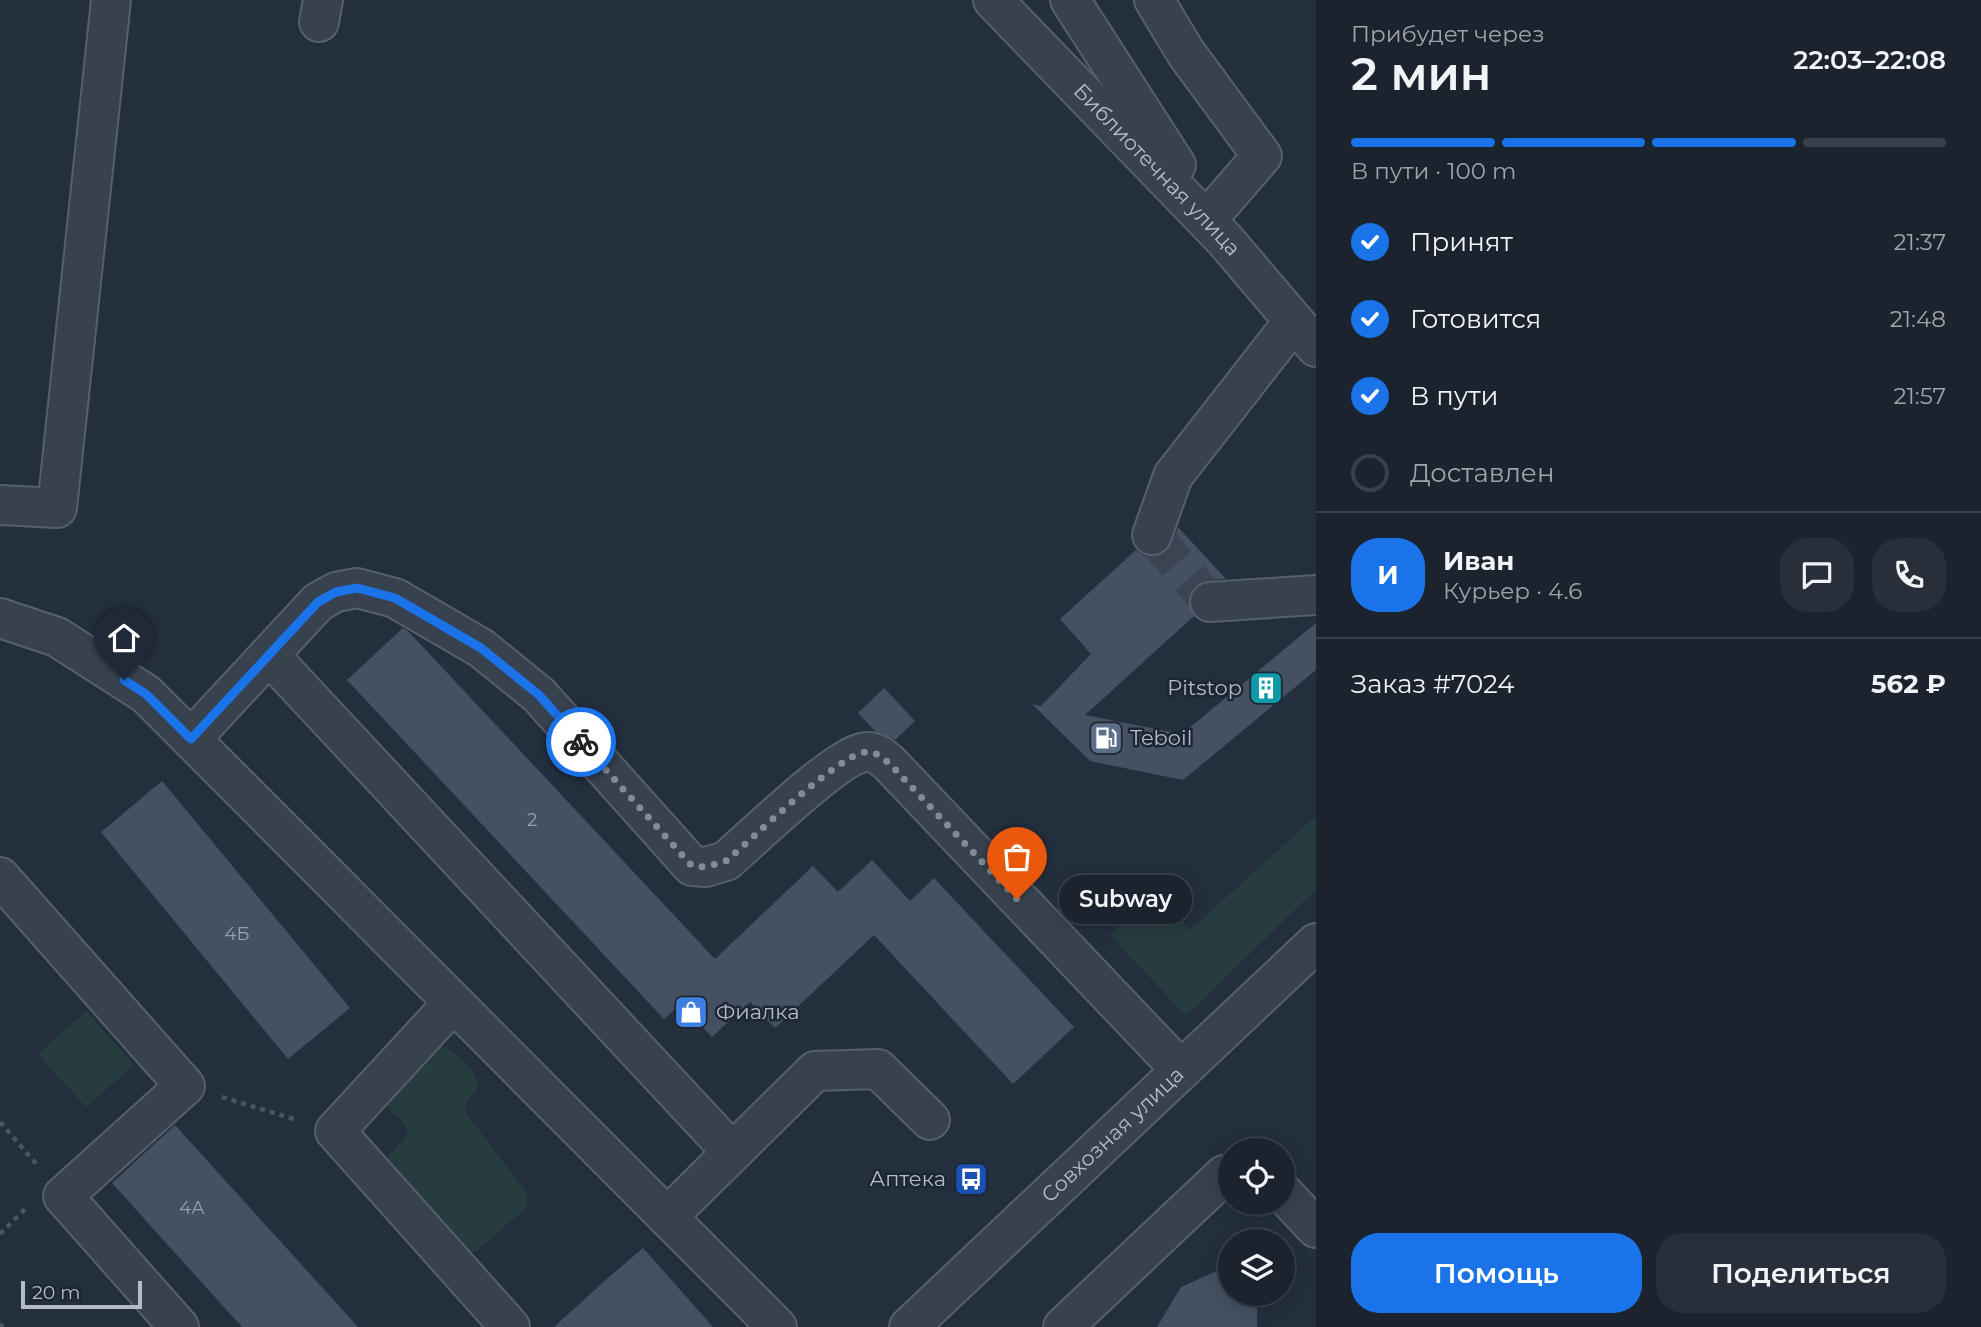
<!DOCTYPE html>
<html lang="ru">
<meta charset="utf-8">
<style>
body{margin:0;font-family:Montserrat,sans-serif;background:#282f3a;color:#f1f3f6;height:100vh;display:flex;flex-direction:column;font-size:26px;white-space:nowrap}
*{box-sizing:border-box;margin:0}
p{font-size:23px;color:#a0a4aa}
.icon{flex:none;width:38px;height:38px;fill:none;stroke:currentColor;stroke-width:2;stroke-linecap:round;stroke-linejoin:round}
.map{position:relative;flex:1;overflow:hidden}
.side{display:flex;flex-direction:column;background:#1b232e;width:665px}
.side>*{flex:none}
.controls{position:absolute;left:1218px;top:1138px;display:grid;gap:14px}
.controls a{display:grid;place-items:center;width:77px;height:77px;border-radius:50%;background:#1b232e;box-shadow:0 4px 18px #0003,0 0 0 2px #39404a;font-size:35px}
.scale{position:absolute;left:21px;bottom:18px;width:121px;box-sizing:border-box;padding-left:7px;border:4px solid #b4bcc9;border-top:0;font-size:19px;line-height:24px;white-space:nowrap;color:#b4bcc9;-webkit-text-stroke:5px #1d2633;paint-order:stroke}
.pin{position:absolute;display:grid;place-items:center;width:60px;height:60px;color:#fff;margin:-72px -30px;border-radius:50% 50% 50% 0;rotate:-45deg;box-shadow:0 0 7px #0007}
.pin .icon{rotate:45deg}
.courier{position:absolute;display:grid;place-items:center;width:70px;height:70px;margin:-35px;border:5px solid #1a73e8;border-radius:50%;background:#fff;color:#222;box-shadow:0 2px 9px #0007}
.bubble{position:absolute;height:49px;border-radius:24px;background:#1b232e;box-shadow:0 4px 18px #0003,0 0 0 2px #39404a;font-size:23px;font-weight:600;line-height:49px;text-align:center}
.overview em{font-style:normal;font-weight:600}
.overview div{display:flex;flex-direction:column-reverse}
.overview{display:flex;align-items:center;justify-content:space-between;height:119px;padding:0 35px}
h1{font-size:46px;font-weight:600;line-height:52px}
.bar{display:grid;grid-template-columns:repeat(4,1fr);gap:10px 7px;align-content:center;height:84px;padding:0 35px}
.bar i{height:9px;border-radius:5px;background:#39404a}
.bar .active{background:#1a73e8}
.bar p{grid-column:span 4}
.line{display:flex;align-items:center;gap:18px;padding:0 35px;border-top:2px solid #39404a}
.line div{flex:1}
.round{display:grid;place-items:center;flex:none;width:74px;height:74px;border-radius:28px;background:#282f3a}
ol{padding:0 35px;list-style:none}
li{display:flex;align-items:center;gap:21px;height:77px}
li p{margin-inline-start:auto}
li .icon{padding:7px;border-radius:50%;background:#1a73e8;color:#fff;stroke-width:4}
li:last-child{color:#a0a4aa}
li i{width:38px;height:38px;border:4px solid #39404a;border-radius:50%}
.cta{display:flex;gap:14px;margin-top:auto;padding:14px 35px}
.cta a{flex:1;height:80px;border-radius:28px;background:#1a73e8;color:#fff;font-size:28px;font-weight:600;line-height:80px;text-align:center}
.cta a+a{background:#282f3a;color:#f1f3f6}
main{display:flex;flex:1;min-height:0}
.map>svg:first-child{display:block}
.green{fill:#263c3f}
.building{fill:#455162}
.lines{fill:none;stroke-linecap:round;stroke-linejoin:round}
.minor-tunnel{stroke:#3a4453;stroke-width:38;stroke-dasharray:38 19;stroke-linecap:butt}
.minor-casing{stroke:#565f6c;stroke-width:42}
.path{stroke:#44595c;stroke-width:4.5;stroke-dasharray:5 5;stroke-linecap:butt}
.minor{stroke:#38414e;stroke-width:38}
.done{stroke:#828b98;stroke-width:7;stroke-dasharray:0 12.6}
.route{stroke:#1a73e8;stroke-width:9}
.labels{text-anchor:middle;stroke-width:5;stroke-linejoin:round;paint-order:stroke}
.number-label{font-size:18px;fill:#98a1af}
.street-label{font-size:21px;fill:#b4bcc9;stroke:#1d2633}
.poi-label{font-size:21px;fill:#b4bcc9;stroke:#1d2633;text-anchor:end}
</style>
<main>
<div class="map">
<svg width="1316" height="1327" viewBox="0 0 1316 1327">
<rect width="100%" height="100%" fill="#242f3e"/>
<g class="green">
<polygon points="1316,816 1316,889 1186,1016 1110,935 1155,889 1190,930"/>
<polygon points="86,1011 134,1065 86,1107 38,1054"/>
<path d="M436,1047H446C457,1055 485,1075 475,1092C467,1103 462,1100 468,1116L525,1190L528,1199L525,1209L475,1252L465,1253L387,1162C391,1148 404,1144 408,1131C403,1118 390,1115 385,1102Z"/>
</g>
<g class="building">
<polygon points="1178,527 1226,579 1208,580 1197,584 1191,592 1188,603 1194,616 1085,715 1182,734 1316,623 1316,670 1183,780 1090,761 1032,704 1041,706 1091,654 1060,619 1136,550 1145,556 1155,557 1166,552 1173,542"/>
<polygon points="403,628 409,632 715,959 813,866 838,892 872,860 910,901 934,878 1074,1027 1013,1084 874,935 775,1028 750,1002 712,1037 681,1004 664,1019 347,680"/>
<polygon points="884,688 915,721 895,740 875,731 858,713"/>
<polygon points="162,781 350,1008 288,1059 101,832"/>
<polygon points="175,1125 358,1327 242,1327 157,1233 112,1183"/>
<polygon points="643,1248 713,1327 554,1327 609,1277"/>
<polygon points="1230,1265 1230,1293 1257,1293 1257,1327 1157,1327 1181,1287"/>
</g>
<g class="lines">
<polyline class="minor-tunnel" points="1152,535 1210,602"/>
<g class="minor-casing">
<g id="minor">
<path id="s1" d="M993,0L1225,240L1316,347"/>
<polyline points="1070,0 1176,165"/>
<polyline points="1154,0 1186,53 1262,156 1209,217"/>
<polyline points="319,22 323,0"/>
<polyline points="0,505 57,508 111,0"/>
<polyline points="1152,535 1173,476 1294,321"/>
<polyline points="1210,602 1316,595"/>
<polyline points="0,618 57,637 146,694 777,1327"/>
<polyline points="269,655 732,1152"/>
<path d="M191,739L318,602L336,592L357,588L395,598L481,648L539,695L692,866L706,867L726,861C752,839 838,754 866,752C876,751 883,758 890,764L1181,1070"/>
<polyline points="0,877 185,1086 63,1196 179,1327"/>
<polyline points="453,1003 335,1131 510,1327"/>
<polyline points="1283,1193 1316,1228"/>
<polyline points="667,1217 815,1071 878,1069 930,1120"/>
<path id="s2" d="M909,1327L1316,943"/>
<polyline points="1063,1327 1224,1175 1230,1176"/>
</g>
</g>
<g class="path">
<polyline points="222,1097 297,1120"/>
<polyline points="0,1122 38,1166"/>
<polyline points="0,1234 27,1207"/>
<polyline points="0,1324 3,1327"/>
</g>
<use href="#minor" class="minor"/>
</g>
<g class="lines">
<path class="done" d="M581,742L692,866L706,867L726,861C752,839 839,754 866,752C876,751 883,758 890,764L1017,899"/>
<polyline class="route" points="124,680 146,694 191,739 318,602 336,592 357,588 395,598 481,648 539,695 581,742"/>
</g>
<defs>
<g id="building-square" transform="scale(1.75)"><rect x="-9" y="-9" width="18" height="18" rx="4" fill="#0f9aa8" stroke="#1d2633"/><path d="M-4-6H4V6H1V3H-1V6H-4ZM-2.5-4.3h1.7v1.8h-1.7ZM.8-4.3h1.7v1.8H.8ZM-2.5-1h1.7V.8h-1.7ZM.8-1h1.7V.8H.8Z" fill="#fff"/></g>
<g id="fuel-square" transform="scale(1.75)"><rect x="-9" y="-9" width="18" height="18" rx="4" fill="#5c6f8a" stroke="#1d2633"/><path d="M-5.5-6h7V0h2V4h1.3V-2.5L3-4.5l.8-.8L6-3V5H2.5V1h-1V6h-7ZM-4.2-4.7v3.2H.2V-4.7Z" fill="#fff"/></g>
<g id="shop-square" transform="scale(1.75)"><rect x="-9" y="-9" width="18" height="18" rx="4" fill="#3f7fe0" stroke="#1d2633"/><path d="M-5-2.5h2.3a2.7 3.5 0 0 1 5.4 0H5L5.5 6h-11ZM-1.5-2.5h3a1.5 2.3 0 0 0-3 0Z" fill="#fff"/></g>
<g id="bus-square" transform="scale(1.75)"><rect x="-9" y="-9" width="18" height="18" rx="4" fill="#1a4fb4" stroke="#1d2633"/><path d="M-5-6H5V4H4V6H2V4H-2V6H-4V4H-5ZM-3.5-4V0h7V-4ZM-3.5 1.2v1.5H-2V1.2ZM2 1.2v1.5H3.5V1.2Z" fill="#fff"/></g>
</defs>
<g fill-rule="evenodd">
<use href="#building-square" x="1266" y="688"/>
<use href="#fuel-square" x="1106" y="738"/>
<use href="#shop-square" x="691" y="1012"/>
<use href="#bus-square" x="971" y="1179"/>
</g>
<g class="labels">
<g class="number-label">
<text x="532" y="826">2</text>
<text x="237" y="940">4Б</text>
<text x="192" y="1214">4А</text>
</g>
<g class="street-label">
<text dy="7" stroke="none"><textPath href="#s1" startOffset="236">Библиотечная улица</textPath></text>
<text dy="7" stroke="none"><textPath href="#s2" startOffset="280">Совхозная улица</textPath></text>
</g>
<g class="poi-label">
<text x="1242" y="695">Pitstop</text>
<text x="1130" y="745" text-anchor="start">Teboil</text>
<text x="716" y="1019" text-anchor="start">Фиалка</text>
<text x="946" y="1186">Аптека</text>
</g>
</g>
</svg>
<div class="controls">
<a><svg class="icon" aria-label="locate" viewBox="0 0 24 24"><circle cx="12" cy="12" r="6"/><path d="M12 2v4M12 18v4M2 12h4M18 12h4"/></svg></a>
<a><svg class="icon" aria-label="layers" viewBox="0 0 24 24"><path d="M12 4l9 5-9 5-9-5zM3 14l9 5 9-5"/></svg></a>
</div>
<div class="scale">20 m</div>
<div class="pin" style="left:1017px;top:899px;background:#ea580c"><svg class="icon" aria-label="bag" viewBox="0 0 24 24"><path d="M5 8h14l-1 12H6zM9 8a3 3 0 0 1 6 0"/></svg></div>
<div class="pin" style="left:124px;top:680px;background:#1f2937"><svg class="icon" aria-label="home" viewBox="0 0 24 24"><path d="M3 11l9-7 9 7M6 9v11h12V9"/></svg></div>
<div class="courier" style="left:581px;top:742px"><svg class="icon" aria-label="bike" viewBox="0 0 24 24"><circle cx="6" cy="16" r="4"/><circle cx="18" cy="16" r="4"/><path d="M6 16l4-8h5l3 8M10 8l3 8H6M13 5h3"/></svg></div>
<div class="bubble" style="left:1059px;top:875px;width:133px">Subway</div>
</div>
<section class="side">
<div class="overview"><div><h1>2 мин</h1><p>Прибудет через</p></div><em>22:03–22:08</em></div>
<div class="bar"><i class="active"></i><i class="active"></i><i class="active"></i><i></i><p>В пути · 100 m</p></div>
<ol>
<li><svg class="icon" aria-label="check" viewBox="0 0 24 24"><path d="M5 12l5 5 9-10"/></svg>Принят<p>21:37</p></li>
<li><svg class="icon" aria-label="check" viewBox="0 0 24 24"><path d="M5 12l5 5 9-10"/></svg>Готовится<p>21:48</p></li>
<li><svg class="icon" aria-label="check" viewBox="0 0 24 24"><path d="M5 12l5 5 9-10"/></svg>В пути<p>21:57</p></li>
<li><i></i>Доставлен</li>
</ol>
<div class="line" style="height:126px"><b class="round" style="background:#1a73e8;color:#fff">И</b><div><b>Иван</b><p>Курьер · 4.6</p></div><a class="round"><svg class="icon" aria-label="chat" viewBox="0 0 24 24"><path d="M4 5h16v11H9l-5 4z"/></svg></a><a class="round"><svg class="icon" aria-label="phone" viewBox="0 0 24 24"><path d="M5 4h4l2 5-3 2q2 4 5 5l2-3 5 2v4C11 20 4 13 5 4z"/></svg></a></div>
<div class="line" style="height:91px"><div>Заказ #7024</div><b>562 ₽</b></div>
<div class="cta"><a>Помощь</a><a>Поделиться</a></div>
</section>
</main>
